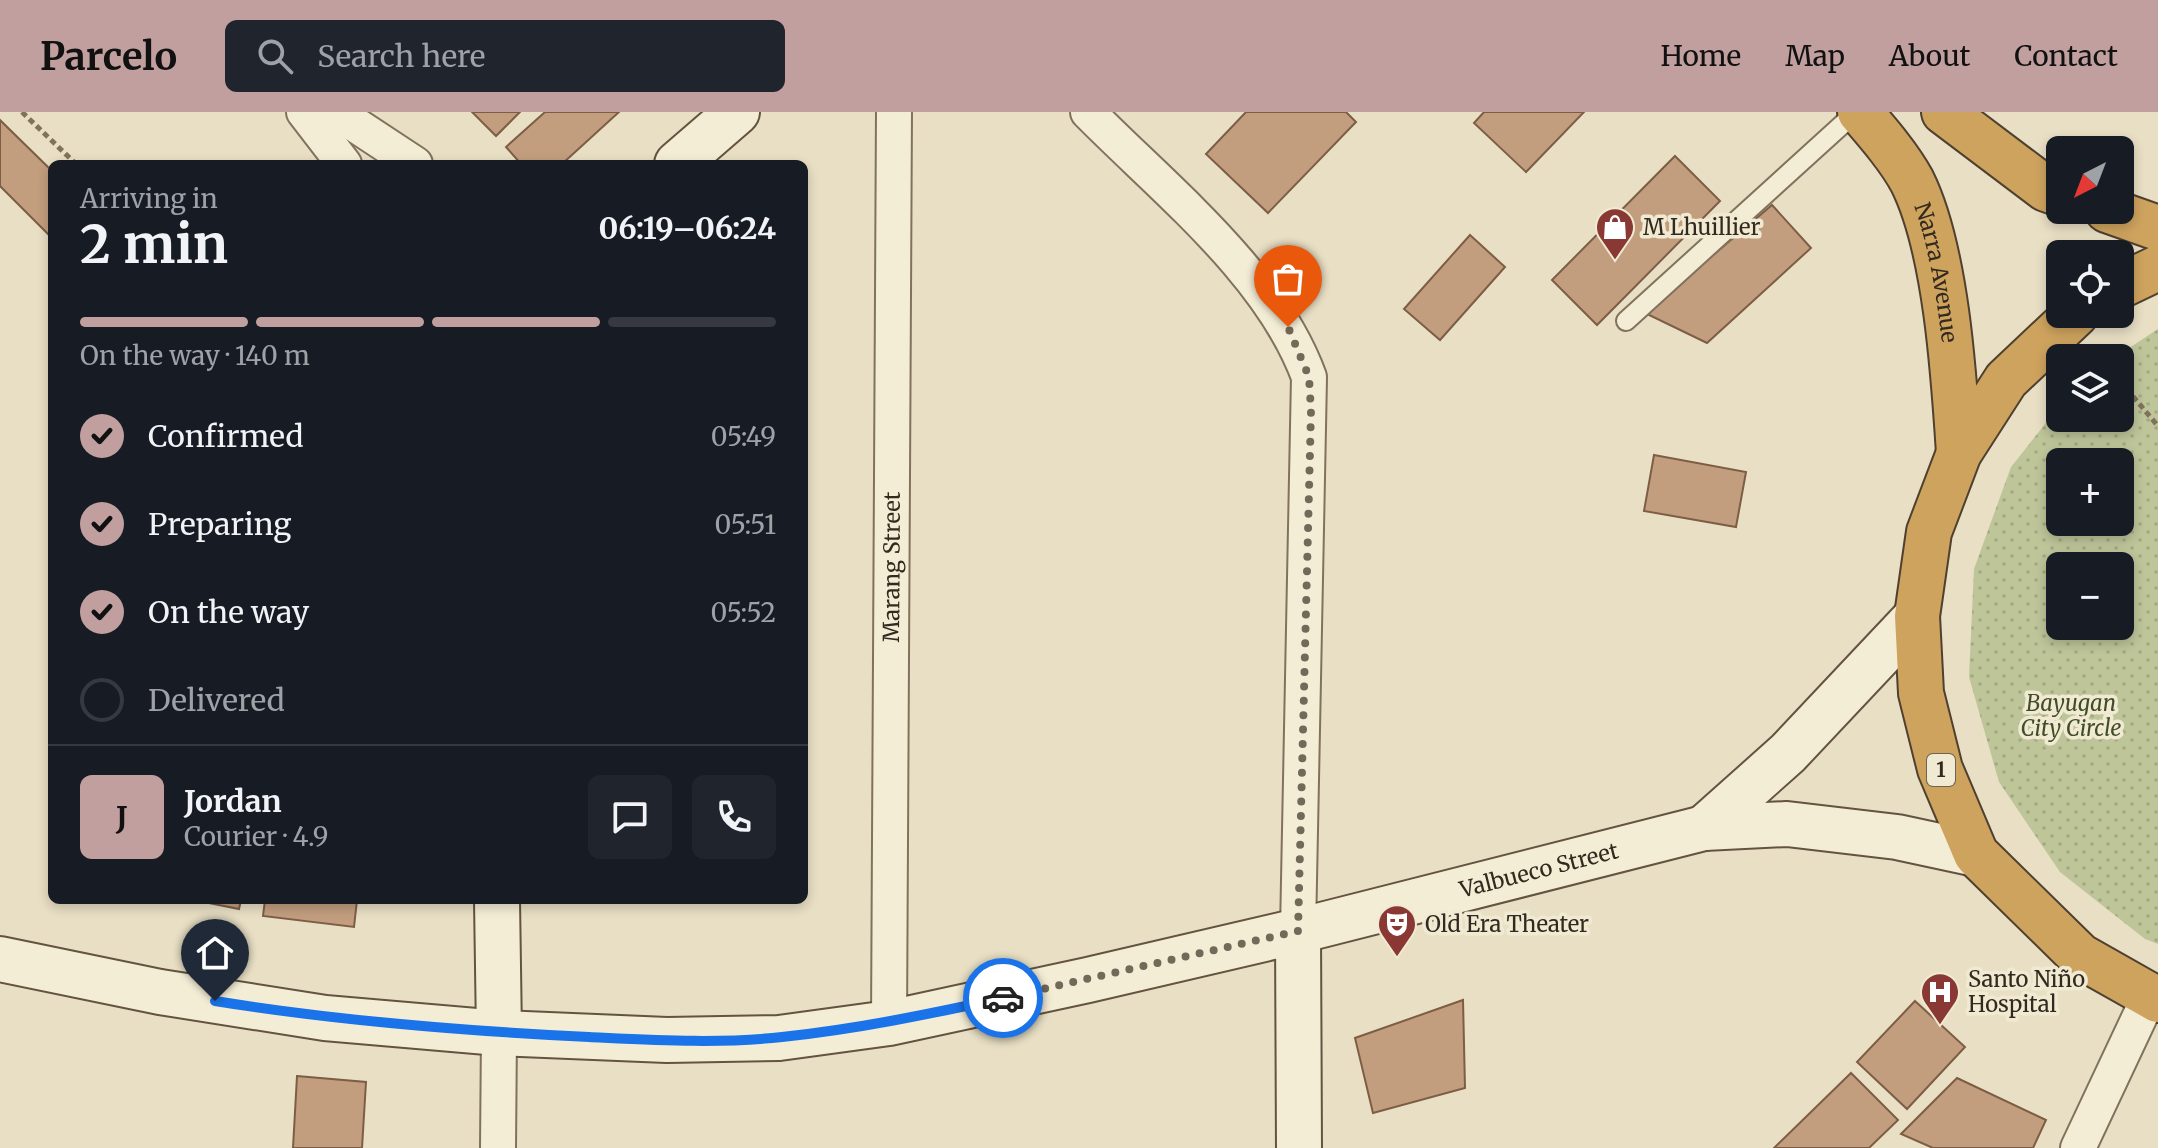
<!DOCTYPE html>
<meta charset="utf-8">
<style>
body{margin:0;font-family:Merriweather,serif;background:#20242c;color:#f1f3f6;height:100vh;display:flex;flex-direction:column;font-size:30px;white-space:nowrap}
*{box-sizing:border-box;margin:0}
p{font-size:26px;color:#9ea1a6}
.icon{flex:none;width:44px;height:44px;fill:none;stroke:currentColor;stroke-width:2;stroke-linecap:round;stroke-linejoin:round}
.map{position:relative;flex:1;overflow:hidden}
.details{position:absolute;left:48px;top:48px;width:760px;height:744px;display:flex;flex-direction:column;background:#171b24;border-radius:12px;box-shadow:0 4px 12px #0003}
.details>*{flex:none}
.needle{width:52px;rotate:222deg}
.tools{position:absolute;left:2046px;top:24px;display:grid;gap:16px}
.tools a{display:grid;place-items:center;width:88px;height:88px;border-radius:12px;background:#171b24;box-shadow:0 4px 12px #0003;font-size:40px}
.pin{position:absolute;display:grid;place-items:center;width:68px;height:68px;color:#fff;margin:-82px -34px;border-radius:50% 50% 50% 0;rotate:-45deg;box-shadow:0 0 8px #0007}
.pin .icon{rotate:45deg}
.courier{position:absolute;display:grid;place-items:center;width:80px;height:80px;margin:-40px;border:6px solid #1a73e8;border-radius:50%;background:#fff;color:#222;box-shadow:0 2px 10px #0007}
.summary em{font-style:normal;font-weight:700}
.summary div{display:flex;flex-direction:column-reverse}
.summary{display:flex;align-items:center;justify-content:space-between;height:136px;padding:0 32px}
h1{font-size:52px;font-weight:700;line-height:60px}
.bar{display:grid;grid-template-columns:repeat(4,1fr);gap:12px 8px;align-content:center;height:96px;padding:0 32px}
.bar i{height:10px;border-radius:6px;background:#363941}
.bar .current{background:#c29f9f}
.bar p{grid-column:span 4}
.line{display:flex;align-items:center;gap:20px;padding:0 32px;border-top:2px solid #363941}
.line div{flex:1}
.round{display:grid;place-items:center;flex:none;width:84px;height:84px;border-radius:12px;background:#20242c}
ol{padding:0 32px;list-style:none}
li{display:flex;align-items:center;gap:24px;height:88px}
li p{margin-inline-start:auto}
li .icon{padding:8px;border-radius:50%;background:#c29f9f;color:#111;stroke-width:4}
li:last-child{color:#9ea1a6}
li i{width:44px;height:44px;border:4px solid #363941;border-radius:50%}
header{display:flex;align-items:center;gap:48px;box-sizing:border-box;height:112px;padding:0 40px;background:#c29f9f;color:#111}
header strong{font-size:38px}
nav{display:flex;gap:44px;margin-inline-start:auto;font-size:28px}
.search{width:560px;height:72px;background:#20242c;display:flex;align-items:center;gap:20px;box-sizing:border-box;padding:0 28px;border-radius:12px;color:#9ea1a6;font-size:30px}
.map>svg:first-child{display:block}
.green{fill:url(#green-dots);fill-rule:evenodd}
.building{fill:#c29e7e;stroke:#7d5e45;stroke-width:2}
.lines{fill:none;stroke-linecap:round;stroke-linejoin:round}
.lane-casing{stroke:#81725d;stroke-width:22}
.street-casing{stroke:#81725d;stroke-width:38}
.secondary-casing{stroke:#635340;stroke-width:48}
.highway-casing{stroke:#4f4030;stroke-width:48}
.path{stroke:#81725d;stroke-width:5;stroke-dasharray:6 4;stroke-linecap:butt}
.lane{stroke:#f4edd6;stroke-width:18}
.street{stroke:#f4edd6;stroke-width:34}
.secondary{stroke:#f4edd6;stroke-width:44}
.highway{stroke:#cea35e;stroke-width:44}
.done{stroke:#726959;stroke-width:8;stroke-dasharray:0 14.4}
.route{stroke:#1a73e8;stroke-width:10}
.labels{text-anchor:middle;stroke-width:7;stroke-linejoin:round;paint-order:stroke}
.shield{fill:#f1ead3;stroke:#6c6355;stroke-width:2}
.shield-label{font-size:20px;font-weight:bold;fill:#33291f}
.poi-label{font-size:22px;fill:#33291f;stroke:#f1ead3;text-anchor:start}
.street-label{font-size:22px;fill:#33291f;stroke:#f1ead3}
.park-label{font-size:22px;font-style:italic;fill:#414d28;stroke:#f1ead3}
</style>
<header>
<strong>Parcelo</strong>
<div class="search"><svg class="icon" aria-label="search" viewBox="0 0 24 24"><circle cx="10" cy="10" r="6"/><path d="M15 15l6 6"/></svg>Search here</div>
<nav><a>Home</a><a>Map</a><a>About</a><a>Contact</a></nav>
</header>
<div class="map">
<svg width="2158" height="1036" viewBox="0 0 2158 1036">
<defs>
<pattern id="green-dots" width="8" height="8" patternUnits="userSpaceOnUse" patternTransform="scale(2)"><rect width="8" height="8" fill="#bec599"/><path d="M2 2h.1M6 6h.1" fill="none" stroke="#a4a983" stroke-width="1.8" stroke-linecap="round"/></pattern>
</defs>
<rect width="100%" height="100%" fill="#e8dfc4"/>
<path class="green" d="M2158,217V832L2145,827L2060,760L1999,670L1969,565L1974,457L2011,355L2060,293V306H2120V246H2114ZM2060,350H2120V410H2060ZM2060,454H2120V514H2060Z"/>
<g class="building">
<polygon points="472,0 520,0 496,24"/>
<polygon points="545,0 619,0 562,52 521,52 506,35"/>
<polygon points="1246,0 1346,0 1356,10 1268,101 1206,42"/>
<polygon points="1484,0 1584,0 1526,60 1474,11"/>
<polygon points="0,8 52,59 52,126 0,74"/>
<polygon points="1675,44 1720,89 1597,213 1552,168"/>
<polygon points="1772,93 1811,136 1707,231 1645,201"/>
<polygon points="1470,123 1505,155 1440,228 1404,197"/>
<polygon points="1654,343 1746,360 1736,415 1644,399"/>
<polygon points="194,788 241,788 239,797"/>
<polygon points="265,788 357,788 354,815 263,804"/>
<polygon points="1463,888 1465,976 1373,1001 1355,926"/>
<polygon points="1915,889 1965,935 1907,997 1857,950"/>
<polygon points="1851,961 1898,1008 1869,1036 1774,1036"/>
<polygon points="297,964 366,970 362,1036 293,1036"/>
<polygon points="1957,966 2046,1008 2033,1036 1933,1036 1901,1022"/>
</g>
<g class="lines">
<g class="lane-casing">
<polyline id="lane" points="1626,209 1856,0"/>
</g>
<g class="street-casing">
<g id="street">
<polyline points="304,0 344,52"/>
<polyline points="336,0 415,52"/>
<path d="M1088,0C1165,78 1271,161 1309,265L1298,819"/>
<path id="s1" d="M889,911L894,0"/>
<polyline points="498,1036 499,921"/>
<polyline points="2078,1036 2149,885"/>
</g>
</g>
<g class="secondary-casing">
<g id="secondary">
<polyline points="677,52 737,0"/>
<polyline points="1704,716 1788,641 1917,504"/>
<polyline points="497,788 499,921"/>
<polyline points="1298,819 1299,1036"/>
<path id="s2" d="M0,847L160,880L325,906L499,921L667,928L779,926L889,911L1088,868L1298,819L1704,716L1787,712L1897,725L1976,742"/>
</g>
</g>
<g class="highway-casing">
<g id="highway">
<path id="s3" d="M1860,0C1878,21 1899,45 1912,69C1946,137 1954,264 1959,341"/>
<polyline points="1944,0 2046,77 2060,82"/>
<polyline points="2107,98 2158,116"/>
<polyline points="2120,174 2158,156"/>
<polyline points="2076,202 2006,268 1959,341 1929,420 1917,504 1921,581 1940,657 1976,742 2080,844 2158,888"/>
</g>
</g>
<g class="path">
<polyline points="22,0 76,52"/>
<polyline points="2120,269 2158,314"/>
</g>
<use href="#lane" class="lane"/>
<use href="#street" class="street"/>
<use href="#secondary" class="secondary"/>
<use href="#highway" class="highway"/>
</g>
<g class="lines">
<polyline class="done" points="1003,886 1298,819 1311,299 1309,265 1288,215"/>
<path class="route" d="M215,889C339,909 463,919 589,925C653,928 719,932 782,925C857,917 930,902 1003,886"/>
</g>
<defs>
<g id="shop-pin" transform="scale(2)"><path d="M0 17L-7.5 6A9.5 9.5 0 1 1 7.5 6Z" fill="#893834" stroke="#f1ead3"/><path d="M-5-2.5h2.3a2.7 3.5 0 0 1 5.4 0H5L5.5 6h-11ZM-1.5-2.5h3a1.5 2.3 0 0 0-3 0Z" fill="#fff"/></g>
<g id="theatre-pin" transform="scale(2)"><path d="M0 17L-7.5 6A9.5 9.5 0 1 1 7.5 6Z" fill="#893834" stroke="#f1ead3"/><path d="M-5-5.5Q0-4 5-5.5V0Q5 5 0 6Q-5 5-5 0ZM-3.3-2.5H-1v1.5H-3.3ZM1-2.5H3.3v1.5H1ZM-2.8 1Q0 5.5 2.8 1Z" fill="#fff"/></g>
<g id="hospital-pin" transform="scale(2)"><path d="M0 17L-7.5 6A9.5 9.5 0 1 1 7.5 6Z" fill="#893834" stroke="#f1ead3"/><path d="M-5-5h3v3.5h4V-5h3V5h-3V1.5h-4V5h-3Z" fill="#fff"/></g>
</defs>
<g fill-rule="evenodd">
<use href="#shop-pin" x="1615" y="115"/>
<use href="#theatre-pin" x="1397" y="812"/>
<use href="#hospital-pin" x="1940" y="880"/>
</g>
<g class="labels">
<rect class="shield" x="1927" y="642" width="28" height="32" rx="6"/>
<g class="shield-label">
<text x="1941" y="665">1</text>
</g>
<g class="poi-label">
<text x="1643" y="123">M Lhuillier</text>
<text x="1425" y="820">Old Era Theater</text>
<text x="1968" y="875">Santo Niño<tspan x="1968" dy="25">Hospital</tspan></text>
</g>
<g class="street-label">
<text dy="8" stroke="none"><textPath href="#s3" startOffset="182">Narra Avenue</textPath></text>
<text dy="8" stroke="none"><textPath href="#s1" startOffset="456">Marang Street</textPath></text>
<text dy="8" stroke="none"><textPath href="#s2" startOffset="1564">Valbueco Street</textPath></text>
</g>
<g class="park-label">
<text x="2071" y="599">Bayugan<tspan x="2071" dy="25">City Circle</tspan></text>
</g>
</g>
</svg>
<div class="tools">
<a><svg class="needle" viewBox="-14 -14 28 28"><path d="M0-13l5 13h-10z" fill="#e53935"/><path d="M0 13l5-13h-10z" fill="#9ea1a6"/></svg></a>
<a><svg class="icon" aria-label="locate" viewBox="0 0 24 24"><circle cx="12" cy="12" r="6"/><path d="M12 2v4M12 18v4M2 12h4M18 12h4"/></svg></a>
<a><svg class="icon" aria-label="layers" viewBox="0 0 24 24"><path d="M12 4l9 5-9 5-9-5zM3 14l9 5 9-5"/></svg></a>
<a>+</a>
<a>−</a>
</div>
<div class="pin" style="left:1288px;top:215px;background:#ea580c"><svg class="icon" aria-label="bag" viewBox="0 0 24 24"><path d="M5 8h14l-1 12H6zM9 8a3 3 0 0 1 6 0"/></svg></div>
<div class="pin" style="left:215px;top:889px;background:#1f2937"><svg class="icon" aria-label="home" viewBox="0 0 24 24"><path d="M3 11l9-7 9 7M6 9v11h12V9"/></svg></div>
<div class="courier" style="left:1003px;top:886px"><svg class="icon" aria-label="car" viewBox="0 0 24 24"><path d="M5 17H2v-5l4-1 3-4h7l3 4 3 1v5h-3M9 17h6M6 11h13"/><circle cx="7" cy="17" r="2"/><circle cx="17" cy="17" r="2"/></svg></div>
<section class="details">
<div class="summary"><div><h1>2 min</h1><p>Arriving in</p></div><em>06:19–06:24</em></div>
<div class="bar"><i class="current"></i><i class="current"></i><i class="current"></i><i></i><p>On the way · 140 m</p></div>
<ol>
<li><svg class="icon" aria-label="check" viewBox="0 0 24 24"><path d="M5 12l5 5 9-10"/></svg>Confirmed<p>05:49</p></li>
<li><svg class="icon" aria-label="check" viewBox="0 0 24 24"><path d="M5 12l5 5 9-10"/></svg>Preparing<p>05:51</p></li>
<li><svg class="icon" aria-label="check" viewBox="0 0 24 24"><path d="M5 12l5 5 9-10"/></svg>On the way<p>05:52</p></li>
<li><i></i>Delivered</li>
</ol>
<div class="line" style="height:144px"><b class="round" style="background:#c29f9f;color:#111">J</b><div><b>Jordan</b><p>Courier · 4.9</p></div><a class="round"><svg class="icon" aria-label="chat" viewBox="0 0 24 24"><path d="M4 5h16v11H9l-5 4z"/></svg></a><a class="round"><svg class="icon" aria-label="phone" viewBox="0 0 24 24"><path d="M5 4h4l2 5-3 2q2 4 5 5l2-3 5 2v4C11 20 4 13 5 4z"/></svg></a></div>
</section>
</div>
